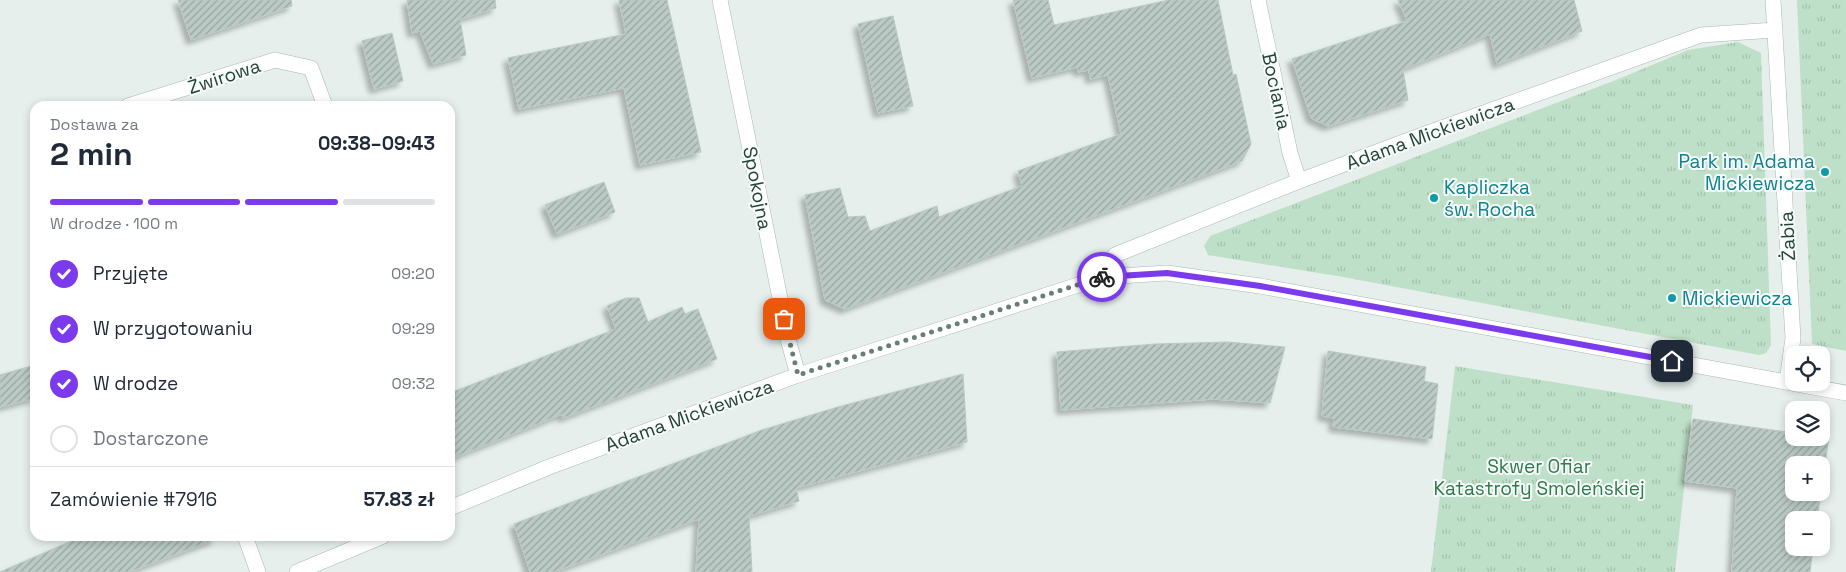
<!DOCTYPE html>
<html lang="pl">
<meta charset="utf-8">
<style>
body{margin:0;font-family:"Space Grotesk",sans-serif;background:#f2f2f3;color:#1f2937;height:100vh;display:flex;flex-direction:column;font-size:19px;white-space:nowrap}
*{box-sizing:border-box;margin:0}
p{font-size:16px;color:#747a83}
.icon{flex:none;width:28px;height:28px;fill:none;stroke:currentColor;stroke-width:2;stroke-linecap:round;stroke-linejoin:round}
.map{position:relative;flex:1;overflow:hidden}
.side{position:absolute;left:30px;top:101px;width:425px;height:440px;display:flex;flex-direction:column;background:#fff;border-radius:15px;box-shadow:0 2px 8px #0003}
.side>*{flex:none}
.fabs{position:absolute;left:1785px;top:346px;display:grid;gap:10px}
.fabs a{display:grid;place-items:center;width:45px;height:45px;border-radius:10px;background:#fff;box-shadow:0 2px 8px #0003;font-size:25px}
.pin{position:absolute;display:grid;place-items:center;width:42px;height:42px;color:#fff;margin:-21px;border-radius:10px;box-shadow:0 2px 8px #0006}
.courier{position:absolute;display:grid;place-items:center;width:50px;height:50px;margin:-25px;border:4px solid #7c3aed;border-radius:50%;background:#fff;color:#222;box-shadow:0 1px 6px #0007}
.head em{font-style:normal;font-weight:800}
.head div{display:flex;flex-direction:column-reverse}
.head{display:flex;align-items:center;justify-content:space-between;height:85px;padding:0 20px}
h1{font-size:32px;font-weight:800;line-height:38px}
.bar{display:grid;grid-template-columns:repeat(4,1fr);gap:8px 5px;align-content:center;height:60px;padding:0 20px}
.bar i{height:6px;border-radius:4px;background:#e0e1e3}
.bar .selected{background:#7c3aed}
.bar p{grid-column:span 4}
.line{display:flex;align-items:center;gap:12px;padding:0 20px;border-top:1px solid #e0e1e3}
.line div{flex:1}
ol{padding:0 20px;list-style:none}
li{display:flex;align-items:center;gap:15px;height:55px}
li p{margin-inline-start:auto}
li .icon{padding:5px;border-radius:50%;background:#7c3aed;color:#fff;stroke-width:4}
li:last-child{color:#747a83}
li i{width:28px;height:28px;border:2px solid #e0e1e3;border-radius:50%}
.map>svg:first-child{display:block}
.grass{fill:url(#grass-tufts)}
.building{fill:url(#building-hatch);stroke:#b8c9c2;filter:url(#shadow)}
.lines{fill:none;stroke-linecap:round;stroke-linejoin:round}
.street-casing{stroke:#a8b8b2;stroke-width:16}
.street{stroke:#fff;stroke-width:15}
.done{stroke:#687f78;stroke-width:5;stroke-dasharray:0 9}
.route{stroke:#7c3aed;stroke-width:6}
.culture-dot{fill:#0f9aa8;stroke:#f7fbf9;stroke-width:2}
.labels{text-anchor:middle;stroke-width:4;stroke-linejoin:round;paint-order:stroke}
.street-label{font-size:19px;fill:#24423a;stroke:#f7fbf9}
.culture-label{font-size:19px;fill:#0d838f;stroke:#f7fbf9;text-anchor:start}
.park-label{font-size:19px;fill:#2d7a4b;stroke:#f7fbf9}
</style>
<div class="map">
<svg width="1846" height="572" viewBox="0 0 1846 572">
<defs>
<pattern id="grass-tufts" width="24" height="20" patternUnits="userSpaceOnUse" patternTransform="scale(1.25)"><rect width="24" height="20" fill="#bfe0c8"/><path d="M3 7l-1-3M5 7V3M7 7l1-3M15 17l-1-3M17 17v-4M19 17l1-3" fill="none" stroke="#a4c1ad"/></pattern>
<pattern id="building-hatch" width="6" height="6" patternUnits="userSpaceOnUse" patternTransform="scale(1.25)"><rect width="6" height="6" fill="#bbcac4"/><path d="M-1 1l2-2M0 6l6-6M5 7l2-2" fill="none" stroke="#98a6a0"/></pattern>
<filter id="shadow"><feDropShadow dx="-4.5" dy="4.5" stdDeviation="2.5" flood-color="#0004"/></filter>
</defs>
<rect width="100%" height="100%" fill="#e6efeb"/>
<g class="grass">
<polygon points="1797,0 1846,0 1846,351 1812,344"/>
<polygon points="1738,42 1761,53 1771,345 1766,353 1759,355 1343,277 1208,255 1204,246 1210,236 1621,78 1688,50"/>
<polygon points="1455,366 1693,405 1675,572 1431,572"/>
</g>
<g class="building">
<polygon points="178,0 291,0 292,6 191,40"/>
<polygon points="407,0 495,0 496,8 460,19 466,55 433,64 420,31 412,33"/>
<polygon points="619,0 667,0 701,152 640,165 624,88 519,109 508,58 626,34"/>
<polygon points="1013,0 1048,0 1054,25 1169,0 1218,0 1233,75 1236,74 1251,144 1242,161 845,309 825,300 805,195 840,188 848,217 865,216 870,231 937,206 939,217 1022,186 1018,171 1121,134 1108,75 1090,79 1089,70 1078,72 1077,67 1032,78"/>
<polygon points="1398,0 1574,0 1582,31 1497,64 1490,34 1403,69 1408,100 1328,126 1311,118 1292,59 1407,21"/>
<polygon points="893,16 913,106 878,113 858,24"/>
<polygon points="392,33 403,81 374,89 362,41"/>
<polygon points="604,182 615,212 557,234 545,205"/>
<polygon points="626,298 639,298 648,322 682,307 685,314 698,309 717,359 563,418 562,414 450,459 450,393 616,329 607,306"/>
<polygon points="1228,342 1285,347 1270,403 1213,399 1061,410 1057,352 1155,344"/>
<polygon points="1328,351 1426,367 1424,381 1438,384 1432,439 1333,427 1334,418 1322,416"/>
<polygon points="35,365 35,398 0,407 0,375"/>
<polygon points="963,374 967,442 796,488 799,501 749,516 752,572 696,572 699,519 553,572 530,572 514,524 762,430 838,407"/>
<polygon points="1693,419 1794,433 1794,438 1829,437 1821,491 1821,465 1794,465 1794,492 1821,492 1817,520 1794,520 1794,548 1813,548 1810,572 1732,572 1737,488 1685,481"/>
<polygon points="83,536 215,536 216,539 129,572 0,572"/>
</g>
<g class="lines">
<g class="street-casing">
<g id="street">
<polyline points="720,0 789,343 798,375"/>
<polyline points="1258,0 1290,153 1299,181"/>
<polyline points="1773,0 1793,338 1787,382"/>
<polyline points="128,106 275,60 311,68 325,106"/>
<polyline points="1103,277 1115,255 1299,181 1425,134 1701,35 1775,30"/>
<polyline points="450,508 549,467 798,375 1103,277 1167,273 1260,286 1846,393"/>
<polyline points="245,536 258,572"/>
<polyline points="297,572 383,536"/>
</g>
</g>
<use href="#street" class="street"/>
</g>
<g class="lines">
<polyline class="done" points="784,319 798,375 1102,277"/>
<polyline class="route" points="1102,277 1167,273 1260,286 1672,361"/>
</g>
<g class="culture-dot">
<circle cx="1825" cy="172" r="5"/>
<circle cx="1434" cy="198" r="5"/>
<circle cx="1672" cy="298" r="5"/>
</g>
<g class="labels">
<g class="street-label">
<text transform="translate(224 76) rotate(-18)" y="7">Żwirowa</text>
<text transform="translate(1277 91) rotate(78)" y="7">Bociania</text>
<text transform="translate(1430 133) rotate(-20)" y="7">Adama Mickiewicza</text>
<text transform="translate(758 188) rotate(79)" y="7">Spokojna</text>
<text transform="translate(1787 236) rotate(-93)" y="7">Żabia</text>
<text transform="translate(689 415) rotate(-20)" y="7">Adama Mickiewicza</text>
</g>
<g class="culture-label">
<text x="1815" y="168" text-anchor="end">Park im. Adama<tspan x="1815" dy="22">Mickiewicza</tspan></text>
<text x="1444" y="194">Kapliczka<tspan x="1444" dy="22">św. Rocha</tspan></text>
<text x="1682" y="305">Mickiewicza</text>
</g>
<g class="park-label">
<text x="1539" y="473">Skwer Ofiar<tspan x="1539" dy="22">Katastrofy Smoleńskiej</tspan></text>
</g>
</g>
</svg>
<div class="fabs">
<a><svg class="icon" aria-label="locate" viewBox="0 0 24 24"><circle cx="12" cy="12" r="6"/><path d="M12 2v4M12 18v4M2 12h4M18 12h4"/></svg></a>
<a><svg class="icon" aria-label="layers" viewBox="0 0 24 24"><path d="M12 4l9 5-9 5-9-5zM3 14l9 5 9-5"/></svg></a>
<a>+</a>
<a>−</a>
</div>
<div class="pin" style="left:784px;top:319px;background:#ea580c"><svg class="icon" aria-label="bag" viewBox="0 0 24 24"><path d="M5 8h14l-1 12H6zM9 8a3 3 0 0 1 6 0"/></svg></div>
<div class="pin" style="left:1672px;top:361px;background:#1f2937"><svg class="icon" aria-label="home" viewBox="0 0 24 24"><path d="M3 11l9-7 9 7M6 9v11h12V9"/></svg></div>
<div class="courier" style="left:1102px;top:277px"><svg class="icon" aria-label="bike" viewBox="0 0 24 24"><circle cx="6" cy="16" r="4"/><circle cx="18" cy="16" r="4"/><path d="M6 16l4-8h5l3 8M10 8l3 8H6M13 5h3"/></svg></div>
<section class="side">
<div class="head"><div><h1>2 min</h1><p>Dostawa za</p></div><em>09:38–09:43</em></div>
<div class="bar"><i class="selected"></i><i class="selected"></i><i class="selected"></i><i></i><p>W drodze · 100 m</p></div>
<ol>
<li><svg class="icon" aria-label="check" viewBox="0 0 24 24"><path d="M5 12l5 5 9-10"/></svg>Przyjęte<p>09:20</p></li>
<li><svg class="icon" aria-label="check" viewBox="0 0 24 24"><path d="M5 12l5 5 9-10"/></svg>W przygotowaniu<p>09:29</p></li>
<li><svg class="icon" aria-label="check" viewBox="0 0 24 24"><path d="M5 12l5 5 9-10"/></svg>W drodze<p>09:32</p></li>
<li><i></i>Dostarczone</li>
</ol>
<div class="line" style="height:65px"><div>Zamówienie #7916</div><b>57.83 zł</b></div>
</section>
</div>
